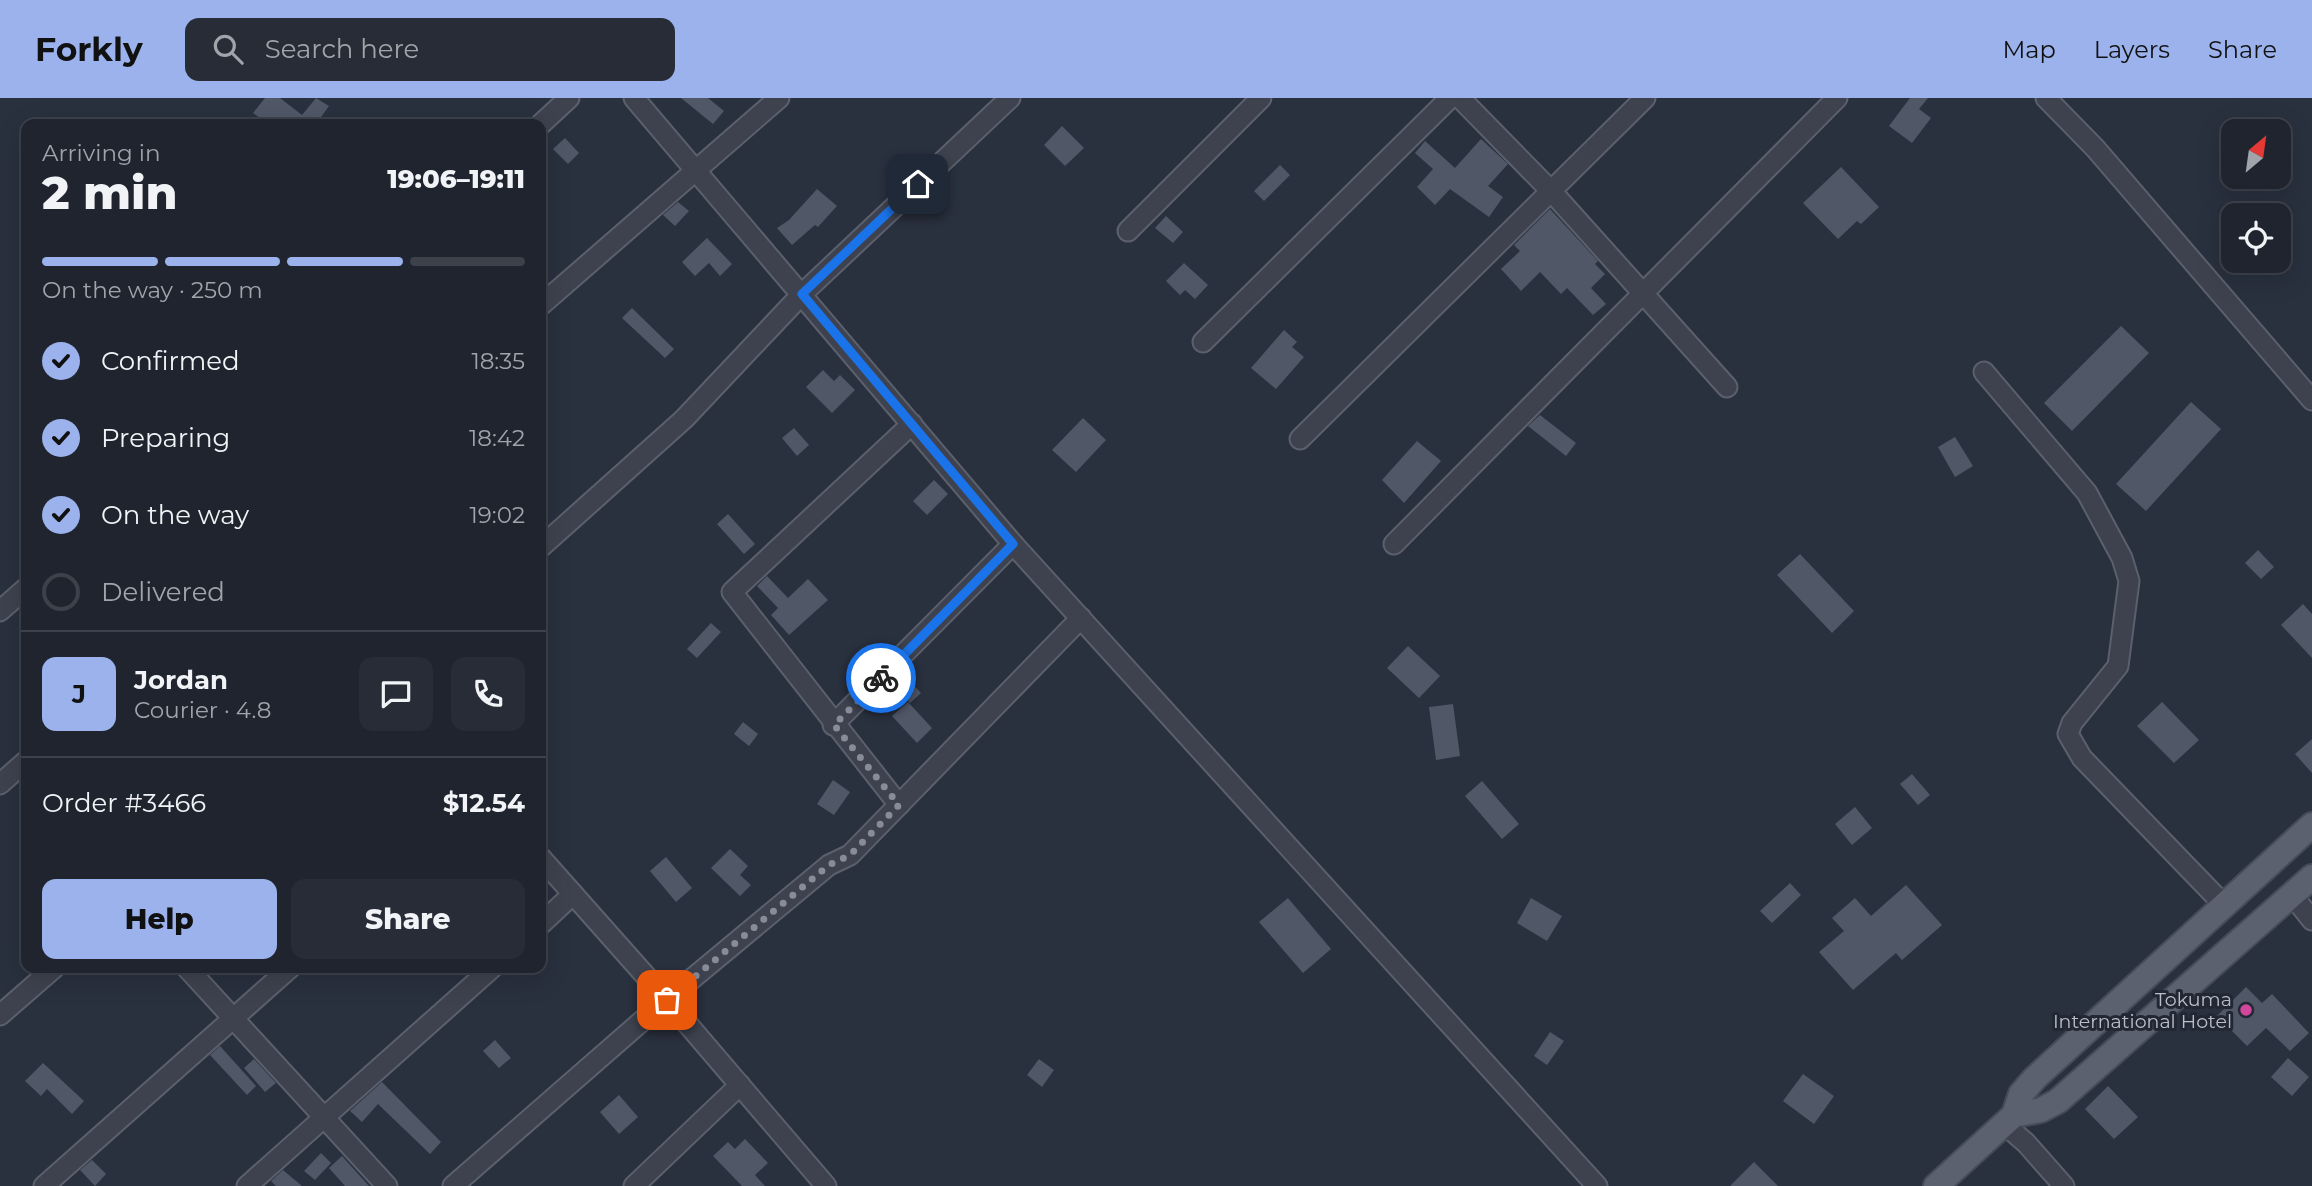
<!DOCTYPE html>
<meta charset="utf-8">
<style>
body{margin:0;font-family:Montserrat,sans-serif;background:#272c36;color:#f1f3f6;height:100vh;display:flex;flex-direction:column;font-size:26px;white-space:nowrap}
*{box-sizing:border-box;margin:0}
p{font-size:23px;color:#a1a4aa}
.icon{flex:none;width:38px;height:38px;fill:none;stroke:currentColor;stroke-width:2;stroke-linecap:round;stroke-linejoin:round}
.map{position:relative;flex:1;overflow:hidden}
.panel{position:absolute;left:21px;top:21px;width:525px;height:854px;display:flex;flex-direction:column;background:#1f242e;border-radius:14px;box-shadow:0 7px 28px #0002,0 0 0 2px #3c414a}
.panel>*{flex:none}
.needle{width:46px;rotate:29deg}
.tools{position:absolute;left:2221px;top:21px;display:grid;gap:14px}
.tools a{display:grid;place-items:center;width:70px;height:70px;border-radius:14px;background:#1f242e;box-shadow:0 7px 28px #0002,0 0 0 2px #3c414a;font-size:35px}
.pin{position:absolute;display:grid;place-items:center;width:60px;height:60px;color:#fff;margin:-30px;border-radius:14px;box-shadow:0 4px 10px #0006}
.courier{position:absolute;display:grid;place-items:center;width:70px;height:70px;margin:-35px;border:5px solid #1a73e8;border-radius:50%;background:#fff;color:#222;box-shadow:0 2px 9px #0007}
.overview em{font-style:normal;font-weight:800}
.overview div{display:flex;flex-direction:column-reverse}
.overview{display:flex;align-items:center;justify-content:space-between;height:119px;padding:0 21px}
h1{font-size:46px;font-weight:800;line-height:52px}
.bar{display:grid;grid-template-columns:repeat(4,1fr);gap:10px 7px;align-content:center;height:84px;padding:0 21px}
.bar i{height:9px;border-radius:5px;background:#3c414a}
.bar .active{background:#9bb2ec}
.bar p{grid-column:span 4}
.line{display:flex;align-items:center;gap:18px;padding:0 21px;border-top:2px solid #3c414a}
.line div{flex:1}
.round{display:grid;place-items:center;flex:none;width:74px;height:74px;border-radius:14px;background:#272c36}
ol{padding:0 21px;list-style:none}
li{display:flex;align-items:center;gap:21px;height:77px}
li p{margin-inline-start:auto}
li .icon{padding:7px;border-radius:50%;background:#9bb2ec;color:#111;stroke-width:4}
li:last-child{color:#a1a4aa}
li i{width:38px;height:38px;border:4px solid #3c414a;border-radius:50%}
.cta{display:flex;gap:14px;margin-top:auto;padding:14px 21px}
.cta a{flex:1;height:80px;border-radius:14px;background:#9bb2ec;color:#111;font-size:28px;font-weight:800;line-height:80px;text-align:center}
.cta a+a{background:#272c36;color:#f1f3f6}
header{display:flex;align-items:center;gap:42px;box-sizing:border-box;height:98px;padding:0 35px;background:#9bb2ec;color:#111}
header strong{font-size:33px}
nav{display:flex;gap:38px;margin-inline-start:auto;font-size:24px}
.search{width:490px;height:63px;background:#272c36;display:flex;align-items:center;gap:18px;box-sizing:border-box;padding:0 24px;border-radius:14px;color:#a1a4aa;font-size:26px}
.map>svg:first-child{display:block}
.building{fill:#505767}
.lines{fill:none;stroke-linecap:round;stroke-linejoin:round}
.minor-casing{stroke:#5b606c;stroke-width:23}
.major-casing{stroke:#464b58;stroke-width:28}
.minor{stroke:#3d424e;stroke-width:19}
.major{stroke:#5b616e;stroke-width:24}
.done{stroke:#878c98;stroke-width:7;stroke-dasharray:0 12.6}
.route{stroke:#1a73e8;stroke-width:9}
.hotel-dot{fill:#d1479c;stroke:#222734;stroke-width:2.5}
.labels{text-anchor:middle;stroke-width:6;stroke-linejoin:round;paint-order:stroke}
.poi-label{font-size:19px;fill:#b9bec9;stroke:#222734;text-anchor:end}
</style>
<header>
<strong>Forkly</strong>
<div class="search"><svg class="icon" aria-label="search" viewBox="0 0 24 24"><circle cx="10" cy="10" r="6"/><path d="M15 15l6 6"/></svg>Search here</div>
<nav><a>Map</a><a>Layers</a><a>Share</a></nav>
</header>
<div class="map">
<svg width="2312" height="1088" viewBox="0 0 2312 1088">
<rect width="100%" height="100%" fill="#29303e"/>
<g class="building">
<polygon points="265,0 280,0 302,17 316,0 329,8 316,26 268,26 253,15"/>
<polygon points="681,0 708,0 724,13 713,26"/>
<polygon points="1910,0 1928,0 1919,11 1931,20 1912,45 1889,28"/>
<polygon points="1062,28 1084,50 1065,68 1044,47"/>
<polygon points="565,40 579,55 568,66 553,51"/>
<polygon points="1481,41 1508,66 1488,88 1503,99 1489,119 1450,91 1435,107 1417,89 1433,71 1415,55 1425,43 1455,70"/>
<polygon points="1280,67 1290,77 1264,103 1254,93"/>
<polygon points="1841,69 1879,109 1861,126 1857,123 1838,141 1803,105"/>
<polygon points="817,91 837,108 818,129 815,127 792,147 777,130 789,122"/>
<polygon points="678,104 689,113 675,128 663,117"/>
<polygon points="1550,111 1598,163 1595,166 1605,176 1591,190 1606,206 1593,217 1567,190 1561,196 1540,174 1521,193 1501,171 1520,153 1514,147"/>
<polygon points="1166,118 1183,134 1173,145 1155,130"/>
<polygon points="707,140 732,166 720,178 709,165 695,178 682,164"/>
<polygon points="1184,165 1208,187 1195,201 1185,192 1180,197 1166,183"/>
<polygon points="632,210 674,251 665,260 622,220"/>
<polygon points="2121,228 2149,255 2072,333 2044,305"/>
<polygon points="1284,232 1297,244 1292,249 1304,259 1276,291 1251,270"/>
<polygon points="823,272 834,283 840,277 855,292 832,315 806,289"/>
<polygon points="2191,304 2221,331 2146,413 2116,386"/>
<polygon points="1540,317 1576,345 1566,358 1528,328"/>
<polygon points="1083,320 1106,342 1076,374 1052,352"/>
<polygon points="794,330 809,347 797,358 782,340"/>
<polygon points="1955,339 1973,368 1955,379 1938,349"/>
<polygon points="1417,343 1441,363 1404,405 1382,382"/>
<polygon points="934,382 948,396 927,417 913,403"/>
<polygon points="728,416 755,446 744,456 717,426"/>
<polygon points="2258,452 2274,469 2261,481 2245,465"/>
<polygon points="1800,456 1854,513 1832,535 1777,477"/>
<polygon points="767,478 788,500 808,481 828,502 789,537 771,517 778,510 757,488"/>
<polygon points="2303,506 2312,516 2312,560 2281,527"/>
<polygon points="711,525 721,534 697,560 687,551"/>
<polygon points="1408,548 1440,578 1419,600 1387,570"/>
<polygon points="902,575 921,595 910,605 892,585"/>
<polygon points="908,604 932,630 917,645 892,618"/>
<polygon points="2162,604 2199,642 2174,665 2137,628"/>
<polygon points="1453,606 1460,658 1436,662 1429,609"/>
<polygon points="743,624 758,636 749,648 734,636"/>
<polygon points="2312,641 2312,675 2295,656"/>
<polygon points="1912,676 1930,697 1918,707 1900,686"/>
<polygon points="833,682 850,694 834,717 817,706"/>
<polygon points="1482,683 1519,726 1502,741 1465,698"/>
<polygon points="1855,709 1872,730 1852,747 1835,726"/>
<polygon points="730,751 748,768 740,777 751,787 740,798 711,770"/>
<polygon points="666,759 692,790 676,804 650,773"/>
<polygon points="1790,785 1801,797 1772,825 1760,813"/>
<polygon points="1906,787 1942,827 1902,862 1896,855 1853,892 1819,854 1844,833 1832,820 1855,800 1871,818"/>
<polygon points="1288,800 1331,851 1303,875 1259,824"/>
<polygon points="1531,800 1562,818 1547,843 1517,825"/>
<polygon points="2246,889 2262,905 2272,896 2309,935 2290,953 2266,930 2247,948 2217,918"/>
<polygon points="1550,934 1564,943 1547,967 1534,958"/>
<polygon points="495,942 511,960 499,970 483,953"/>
<polygon points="220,948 256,988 247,997 210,957"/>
<polygon points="2288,960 2309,979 2292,998 2271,979"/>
<polygon points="254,961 276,985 265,994 244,970"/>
<polygon points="1039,961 1054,972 1042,989 1027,977"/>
<polygon points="43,965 84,1003 72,1016 47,991 41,998 25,983"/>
<polygon points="1803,976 1834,998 1814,1026 1783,1003"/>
<polygon points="382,984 441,1044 430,1056 378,1006 362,1024 350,1013"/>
<polygon points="2108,988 2138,1019 2114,1041 2085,1011"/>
<polygon points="619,997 638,1019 619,1036 600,1014"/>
<polygon points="745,1041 768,1065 755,1077 765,1088 742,1088 713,1058 728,1044 735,1051"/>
<polygon points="321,1055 331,1065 315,1082 304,1073"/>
<polygon points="342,1058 369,1088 345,1088 329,1070"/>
<polygon points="92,1062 106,1076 95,1088 80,1072"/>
<polygon points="1754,1064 1778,1088 1730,1088"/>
<polygon points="283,1072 302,1088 276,1088 271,1083"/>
</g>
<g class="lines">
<g class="minor-casing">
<g id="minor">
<polyline points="634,0 1013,446 1597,1088"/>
<polyline points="1460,0 1552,94 1727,289"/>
<polyline points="2046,0 2095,50 2312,302"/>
<polyline points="541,26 569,0"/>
<polyline points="1128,133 1261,0"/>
<polyline points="541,207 779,0"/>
<polyline points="1203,244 1450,0"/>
<polyline points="1984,274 2087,395 2122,460 2129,483 2118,568 2072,625 2068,636 2082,660 2225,808"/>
<polyline points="1300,341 1645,0"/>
<polyline points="1394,446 1837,0"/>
<polyline points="541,449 684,321 802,196 1010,0"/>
<polyline points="0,513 26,490"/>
<polyline points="833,627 1013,446"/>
<polyline points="0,686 26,663"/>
<polyline points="899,707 732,494 912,326"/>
<polyline points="541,760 667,902 826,1088"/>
<polyline points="2292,797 2312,822"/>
<polyline points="541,826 573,796"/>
<polyline points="187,870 387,1088"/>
<polyline points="0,917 54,870"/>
<polyline points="2004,1026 2026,1045 2064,1088"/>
<polyline points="44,1088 290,870"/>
<polyline points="247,1088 492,870"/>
<polyline points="453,1088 658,909 829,767 850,757 1081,520"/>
<polyline points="634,1088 740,987"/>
</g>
</g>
<g class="major-casing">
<g id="major">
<polyline points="2014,1017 2041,1012 2058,1003 2312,779"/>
<polyline points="1936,1088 2014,1017 2021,996 2035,980 2312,727"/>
</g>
</g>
<use href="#minor" class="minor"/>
<use href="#major" class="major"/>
</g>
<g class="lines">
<polyline class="done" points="667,902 829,767 850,757 899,707 834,627 881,580"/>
<polyline class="route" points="881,580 1013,446 802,196 918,86"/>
</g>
<circle class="hotel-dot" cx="2246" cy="912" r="7"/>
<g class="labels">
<g class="poi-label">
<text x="2232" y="908">Tokuma<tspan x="2232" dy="22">International Hotel</tspan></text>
</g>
</g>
</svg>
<div class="tools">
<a><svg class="needle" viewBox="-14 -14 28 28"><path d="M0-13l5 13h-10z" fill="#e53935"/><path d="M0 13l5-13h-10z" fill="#a1a4aa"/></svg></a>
<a><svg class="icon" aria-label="locate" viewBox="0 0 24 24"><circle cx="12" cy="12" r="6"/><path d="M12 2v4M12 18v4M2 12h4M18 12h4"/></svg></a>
</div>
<div class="pin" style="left:667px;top:902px;background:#ea580c"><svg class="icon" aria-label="bag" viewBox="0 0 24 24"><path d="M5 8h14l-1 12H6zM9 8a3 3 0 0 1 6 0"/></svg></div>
<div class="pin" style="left:918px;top:86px;background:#1f2937"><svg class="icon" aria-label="home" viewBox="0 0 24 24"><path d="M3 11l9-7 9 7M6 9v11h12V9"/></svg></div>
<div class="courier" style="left:881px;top:580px"><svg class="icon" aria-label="bike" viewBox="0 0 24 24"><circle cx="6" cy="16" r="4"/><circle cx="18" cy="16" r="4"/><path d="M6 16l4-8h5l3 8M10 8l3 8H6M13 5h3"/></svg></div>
<section class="panel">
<div class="overview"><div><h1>2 min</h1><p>Arriving in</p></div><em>19:06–19:11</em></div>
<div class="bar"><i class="active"></i><i class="active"></i><i class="active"></i><i></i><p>On the way · 250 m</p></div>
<ol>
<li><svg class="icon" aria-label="check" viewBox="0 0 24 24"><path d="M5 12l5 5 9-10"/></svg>Confirmed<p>18:35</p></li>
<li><svg class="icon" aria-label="check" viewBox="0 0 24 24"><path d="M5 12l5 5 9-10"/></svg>Preparing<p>18:42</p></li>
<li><svg class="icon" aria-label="check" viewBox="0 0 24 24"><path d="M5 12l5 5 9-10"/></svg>On the way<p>19:02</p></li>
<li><i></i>Delivered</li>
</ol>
<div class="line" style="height:126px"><b class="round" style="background:#9bb2ec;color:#111">J</b><div><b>Jordan</b><p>Courier · 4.8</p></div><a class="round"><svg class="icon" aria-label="chat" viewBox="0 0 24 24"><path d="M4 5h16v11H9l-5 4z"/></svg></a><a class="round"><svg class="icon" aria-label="phone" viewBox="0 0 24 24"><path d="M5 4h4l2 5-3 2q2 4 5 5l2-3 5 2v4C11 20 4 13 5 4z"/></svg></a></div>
<div class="line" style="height:91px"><div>Order #3466</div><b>$12.54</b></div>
<div class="cta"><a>Help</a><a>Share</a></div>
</section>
</div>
